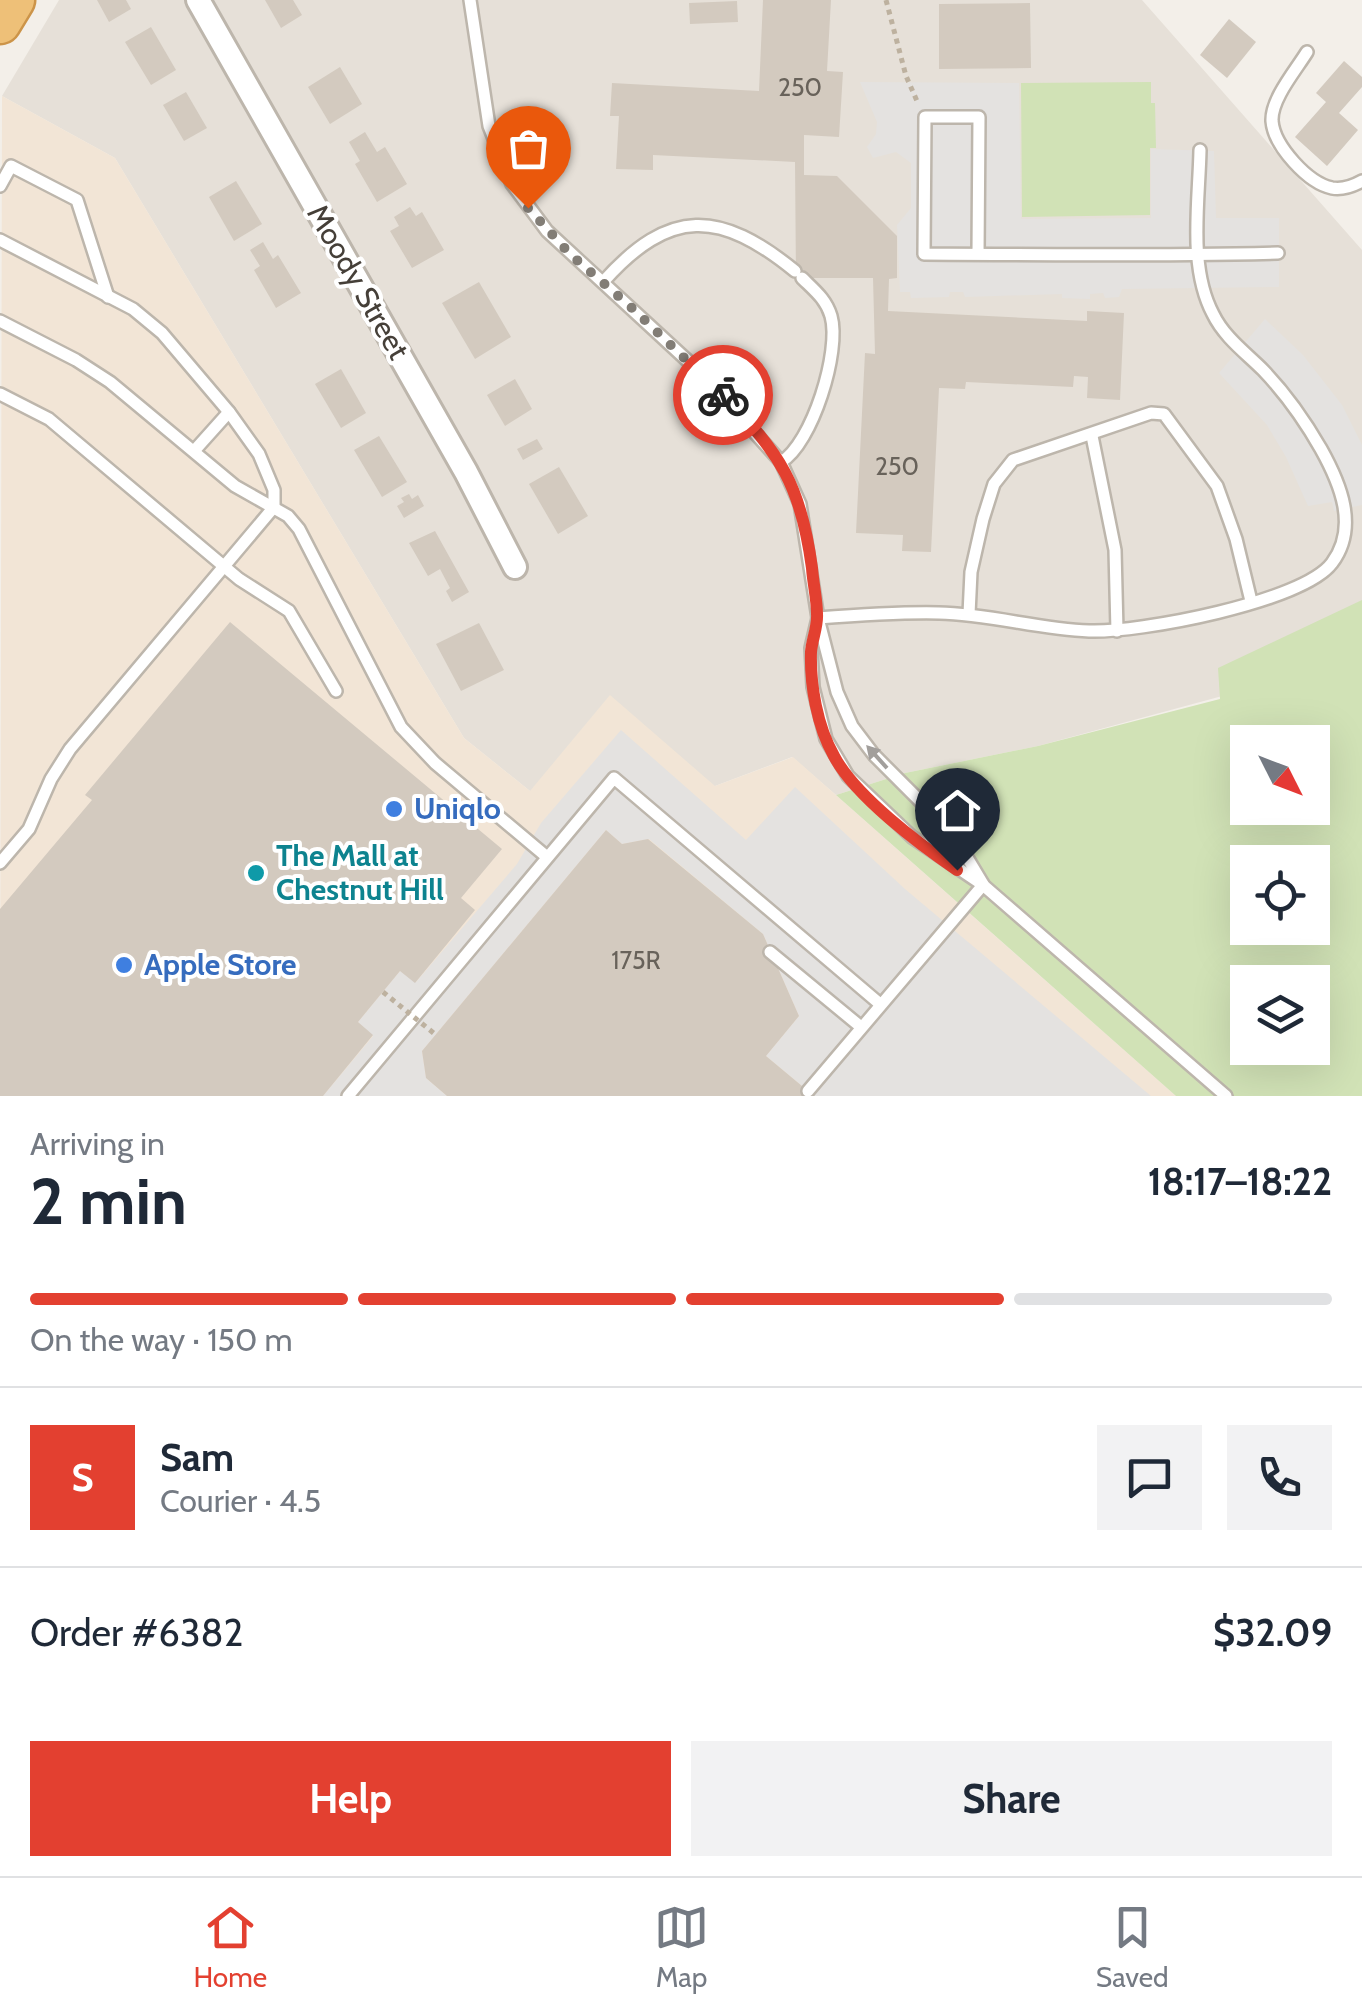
<!DOCTYPE html>
<meta charset="utf-8">
<style>
body{margin:0;font-family:Cabin,sans-serif;background:#f2f2f3;color:#1f2937;height:100vh;display:flex;flex-direction:column;font-size:38px;white-space:nowrap}
*{box-sizing:border-box;margin:0}
p{font-size:32px;color:#747a83}
.icon{flex:none;width:55px;height:55px;fill:none;stroke:currentColor;stroke-width:2;stroke-linecap:round;stroke-linejoin:round}
.map{position:relative;height:1096px;overflow:hidden}
.sheet{display:flex;flex-direction:column;background:#fff;flex:1}
.sheet>*{flex:none}
.needle{width:65px;rotate:132deg}
.buttons{position:absolute;left:1230px;top:725px;display:grid;gap:20px}
.buttons a{display:grid;place-items:center;width:100px;height:100px;border-radius:0px;background:#fff;box-shadow:0 10px 40px #0002;font-size:50px}
.pin{position:absolute;display:grid;place-items:center;width:85px;height:85px;color:#fff;margin:-102px -42px;border-radius:50% 50% 50% 0;rotate:-45deg;box-shadow:0 0 10px #0007}
.pin .icon{rotate:45deg}
.courier{position:absolute;display:grid;place-items:center;width:100px;height:100px;margin:-50px;border:8px solid #e34030;border-radius:50%;background:#fff;color:#222;box-shadow:0 2px 12px #0007}
.overview em{font-style:normal;font-weight:800}
.overview div{display:flex;flex-direction:column-reverse}
.overview{display:flex;align-items:center;justify-content:space-between;height:170px;padding:0 30px}
h1{font-size:65px;font-weight:800;line-height:75px}
.bar{display:grid;grid-template-columns:repeat(4,1fr);gap:15px 10px;align-content:center;height:120px;padding:0 30px}
.bar i{height:12px;border-radius:8px;background:#e0e1e3}
.bar .active{background:#e34030}
.bar p{grid-column:span 4}
.line{display:flex;align-items:center;gap:25px;padding:0 30px;border-top:2px solid #e0e1e3}
.line div{flex:1}
.round{display:grid;place-items:center;flex:none;width:105px;height:105px;border-radius:0px;background:#f2f2f3}
.primary-button{display:flex;gap:20px;margin-top:auto;padding:20px 30px}
.primary-button a{flex:1;height:115px;border-radius:0px;background:#e34030;color:#fff;font-size:40px;font-weight:800;line-height:115px;text-align:center}
.primary-button a+a{background:#f2f2f3;color:#1f2937}
.menu{display:flex;justify-content:space-around;align-items:center;height:140px;border-top:2px solid #e0e1e3;background:#fff;font-size:28px;color:#747a83}
.menu a{display:grid;justify-items:center;gap:5px}
.menu .active{color:#e34030}
.map>svg:first-child{display:block}
.residential{fill:#e6e0d8}
.commercial{fill:#f2e5d6}
.green{fill:#d1e2b6;fill-rule:evenodd}
.parking{fill:#e4e2e0}
.building{fill:#d3cabf}
.lines{fill:none;stroke-linecap:round;stroke-linejoin:round}
.lane-casing{stroke:#bdb6ac;stroke-width:16}
.street-casing{stroke:#bdb6ac;stroke-width:28}
.highway-casing{stroke:#cc9449;stroke-width:45}
.path{stroke:#bdb19f;stroke-width:5;stroke-dasharray:5 5;stroke-linecap:butt}
.lane{stroke:#fff;stroke-width:11}
.street{stroke:#fff;stroke-width:22}
.highway{stroke:#eec078;stroke-width:40}
.path-bridge{stroke:#bdb19f;stroke-width:5;stroke-dasharray:5 5;stroke-linecap:butt}
.oneway{fill:#a29f9c}
.done{stroke:#827d76;stroke-width:10;stroke-dasharray:0 18}
.route{stroke:#e34030;stroke-width:12}
.shop-dot{fill:#3f7fe0;stroke:#fff;stroke-width:4}
.culture-dot{fill:#0f9aa8;stroke:#fff;stroke-width:4}
.labels{text-anchor:middle;stroke-width:8;stroke-linejoin:round;paint-order:stroke}
.number-label{font-size:25px;fill:#68625a}
.street-label{font-size:30px;fill:#453f38;stroke:#fff}
.shop-label{font-size:30px;font-weight:bold;fill:#366cbe;stroke:#fff;text-anchor:start}
.culture-label{font-size:30px;font-weight:bold;fill:#0d838f;stroke:#fff;text-anchor:start}
</style>
<div class="map">
<svg width="1362" height="1096" viewBox="0 0 1362 1096">
<rect width="100%" height="100%" fill="#f3efe9"/>
<polygon class="residential" points="59,0 1142,0 1362,250 1362,658 1038,746 905,773 836,795 792,757 715,786 530,791 464,738 115,158 2,96"/>
<polygon class="commercial" points="2,96 115,158 464,738 530,791 610,695 715,786 793,757 1176,1096 0,1096"/>
<g class="green">
<polygon points="1151,82 1151,103 1155,103 1156,148 1150,148 1150,215 1022,217 1021,83"/>
<path d="M1362,600V1096H1176L836,795L905,773L1038,746L1220,699L1218,668ZM1248,742H1312V808H1248ZM1248,862H1312V928H1248ZM1248,982H1312V1048H1248Z"/>
</g>
<g class="parking">
<polygon points="860,82 1019,83 1021,219 1151,218 1151,149 1214,151 1216,218 1279,218 1279,287 1122,289 1119,297 1105,298 1103,293 1090,294 1090,299 1062,298 1062,294 965,297 963,292 950,292 949,297 911,298 910,292 900,292 897,225 911,208 911,163 896,152 873,158 867,147 876,134 877,122"/>
<polygon points="1265,319 1303,355 1342,405 1362,445 1362,505 1334,511 1332,502 1308,506 1286,457 1267,425 1219,373"/>
<polygon points="621,730 746,840 795,787 905,889 1151,1096 814,1096 766,1056 799,1016 763,934 649,839 622,844 606,830 422,1051 426,1078 447,1096 323,1096 373,1036 358,1022 400,971 416,982 517,864 541,823"/>
</g>
<g class="building">
<polygon points="97,0 126,0 131,9 109,22"/>
<polygon points="265,0 293,0 302,15 281,28"/>
<polygon points="763,0 831,0 827,71 843,72 839,137 804,135 804,175 837,176 897,236 897,278 889,279 888,311 1087,321 1087,311 1124,313 1120,400 1087,398 1088,377 1074,376 1073,387 966,382 965,389 939,388 931,552 902,551 903,535 856,533 865,353 875,354 873,278 796,278 795,162 653,155 653,170 616,169 619,116 610,116 612,83 759,91"/>
<polygon points="737,1 738,22 690,24 689,3"/>
<polygon points="1030,3 1031,68 939,69 939,4"/>
<polygon points="1229,19 1256,42 1227,78 1200,55"/>
<polygon points="151,27 176,70 151,85 125,42"/>
<polygon points="1344,61 1362,77 1362,87 1339,113 1358,130 1327,166 1295,137 1326,102 1316,93"/>
<polygon points="340,67 362,104 330,124 308,87"/>
<polygon points="186,92 207,128 184,141 163,105"/>
<polygon points="365,132 377,152 385,147 407,184 377,202 355,164 360,161 349,142"/>
<polygon points="236,181 262,224 234,241 209,197"/>
<polygon points="410,207 416,216 422,212 444,250 412,268 390,231 399,226 394,217"/>
<polygon points="263,242 273,259 278,255 301,293 276,308 254,270 260,266 250,250"/>
<polygon points="479,282 511,337 475,359 442,303"/>
<polygon points="341,369 366,413 341,428 315,384"/>
<polygon points="515,379 532,409 505,426 487,395"/>
<polygon points="379,436 407,482 382,497 354,450"/>
<polygon points="537,439 543,449 523,460 517,449"/>
<polygon points="559,467 588,516 558,534 529,484"/>
<polygon points="409,494 412,499 418,495 424,506 404,518 397,506 404,502 401,498"/>
<polygon points="435,531 469,592 452,602 446,591 450,588 440,569 428,576 409,543"/>
<polygon points="230,622 502,849 461,898 475,910 415,983 400,971 358,1022 373,1035 323,1096 0,1096 0,909 92,800 85,795"/>
<polygon points="479,623 504,670 461,691 436,644"/>
<polygon points="606,830 622,844 648,839 763,934 799,1016 766,1056 814,1096 447,1096 426,1078 422,1051"/>
</g>
<g class="lines">
<g class="lane-casing">
<g id="lane">
<path d="M470,0L489,126L512,184L547,231L702,374L781,462L800,504L818,618C858,615 898,612 939,613C990,614 1038,629 1089,631C1138,633 1303,602 1332,563C1359,527 1340,483 1321,449C1305,421 1286,394 1263,370C1246,353 1224,337 1213,314C1188,267 1199,202 1200,150"/>
<path d="M1307,52C1296,70 1271,99 1272,121C1274,146 1308,183 1332,188C1343,190 1353,186 1362,181"/>
<polyline points="0,186 11,166 77,200 108,297"/>
<polyline points="0,240 133,309 162,333 229,412 259,454 274,490 274,507 70,749 51,779 29,829 0,863"/>
<path d="M978,254L979,117H925L924,254C1042,255 1160,256 1278,253"/>
<path d="M603,282C670,207 720,210 795,271"/>
<polyline points="0,321 76,360 110,382 235,486 288,516 299,529 401,727 435,763 547,857"/>
<polyline points="0,394 49,419 239,579 289,611 336,691"/>
<polyline points="1092,436 1115,550 1117,631"/>
<polyline points="194,451 229,412"/>
<path d="M781,462C812,444 841,351 831,316C826,299 814,290 802,278"/>
<polyline points="969,614 971,572 983,519 994,484 1013,460 1151,413 1164,414 1217,486 1236,539 1251,601"/>
<polyline points="818,618 811,648 813,687 826,739 848,776 912,837 983,885 1226,1096"/>
<polyline points="819,622 837,692 852,726 874,755 953,834 983,884"/>
<polyline points="770,952 861,1027"/>
<polyline points="808,1091 983,885"/>
<polyline points="348,1096 614,778 880,1004"/>
</g>
</g>
<g class="street-casing">
<polyline id="street" points="198,0 466,472 515,567"/>
</g>
<g class="highway-casing">
<polyline id="highway" points="0,23 14,0"/>
</g>
<polyline class="path" points="886,0 906,76 917,101"/>
<use href="#lane" class="lane"/>
<use href="#street" class="street"/>
<use href="#highway" class="highway"/>
<polyline class="path-bridge" points="383,992 436,1035"/>
</g>
<defs><path id="oneway-solid" d="M-6-.8H1V-3.2L6.5 0L1 3.2V.8H-6Z" transform="scale(2.5)"/></defs>
<use class="oneway" href="#oneway-solid" transform="translate(877 757) rotate(-132)"/>
<g class="lines">
<polyline class="done" points="528,208 570,254 632,308 723,395"/>
<path class="route" d="M723,395C781,454 801,486 812,568C813,583 817,599 817,614C818,626 812,639 811,652C810,685 817,726 834,756C855,796 919,844 957,870"/>
</g>
<g class="shop-dot">
<circle cx="394" cy="809" r="10"/>
<circle cx="124" cy="965" r="10"/>
</g>
<circle class="culture-dot" cx="256" cy="873" r="10"/>
<g class="labels">
<g class="number-label">
<text x="800" y="96">250</text>
<text x="897" y="475">250</text>
<text x="636" y="969">175R</text>
</g>
<g class="street-label">
<text transform="translate(358 282) rotate(60)" y="10">Moody Street</text>
</g>
<g class="shop-label">
<text x="414" y="819">Uniqlo</text>
<text x="144" y="975">Apple Store</text>
</g>
<g class="culture-label">
<text x="276" y="866">The Mall at<tspan x="276" dy="34">Chestnut Hill</tspan></text>
</g>
</g>
</svg>
<div class="buttons">
<a><svg class="needle" viewBox="-14 -14 28 28"><path d="M0-13l5 13h-10z" fill="#e53935"/><path d="M0 13l5-13h-10z" fill="#747a83"/></svg></a>
<a><svg class="icon" aria-label="locate" viewBox="0 0 24 24"><circle cx="12" cy="12" r="6"/><path d="M12 2v4M12 18v4M2 12h4M18 12h4"/></svg></a>
<a><svg class="icon" aria-label="layers" viewBox="0 0 24 24"><path d="M12 4l9 5-9 5-9-5zM3 14l9 5 9-5"/></svg></a>
</div>
<div class="pin" style="left:528px;top:208px;background:#ea580c"><svg class="icon" aria-label="bag" viewBox="0 0 24 24"><path d="M5 8h14l-1 12H6zM9 8a3 3 0 0 1 6 0"/></svg></div>
<div class="pin" style="left:957px;top:870px;background:#1f2937"><svg class="icon" aria-label="home" viewBox="0 0 24 24"><path d="M3 11l9-7 9 7M6 9v11h12V9"/></svg></div>
<div class="courier" style="left:723px;top:395px"><svg class="icon" aria-label="bike" viewBox="0 0 24 24"><circle cx="6" cy="16" r="4"/><circle cx="18" cy="16" r="4"/><path d="M6 16l4-8h5l3 8M10 8l3 8H6M13 5h3"/></svg></div>
</div>
<section class="sheet">
<div class="overview"><div><h1>2 min</h1><p>Arriving in</p></div><em>18:17–18:22</em></div>
<div class="bar"><i class="active"></i><i class="active"></i><i class="active"></i><i></i><p>On the way · 150 m</p></div>
<div class="line" style="height:180px"><b class="round" style="background:#e34030;color:#fff">S</b><div><b>Sam</b><p>Courier · 4.5</p></div><a class="round"><svg class="icon" aria-label="chat" viewBox="0 0 24 24"><path d="M4 5h16v11H9l-5 4z"/></svg></a><a class="round"><svg class="icon" aria-label="phone" viewBox="0 0 24 24"><path d="M5 4h4l2 5-3 2q2 4 5 5l2-3 5 2v4C11 20 4 13 5 4z"/></svg></a></div>
<div class="line" style="height:130px"><div>Order #6382</div><b>$32.09</b></div>
<div class="primary-button"><a>Help</a><a>Share</a></div>
</section>
<nav class="menu">
<a class="active"><svg class="icon" aria-label="home" viewBox="0 0 24 24"><path d="M3 11l9-7 9 7M6 9v11h12V9"/></svg>Home</a>
<a><svg class="icon" aria-label="map" viewBox="0 0 24 24"><path d="M3 6l6-2 6 2 6-2v14l-6 2-6-2-6 2zM9 4v14M15 6v14"/></svg>Map</a>
<a><svg class="icon" aria-label="saved" viewBox="0 0 24 24"><path d="M7 4h10v16l-5-4-5 4z"/></svg>Saved</a>
</nav>
